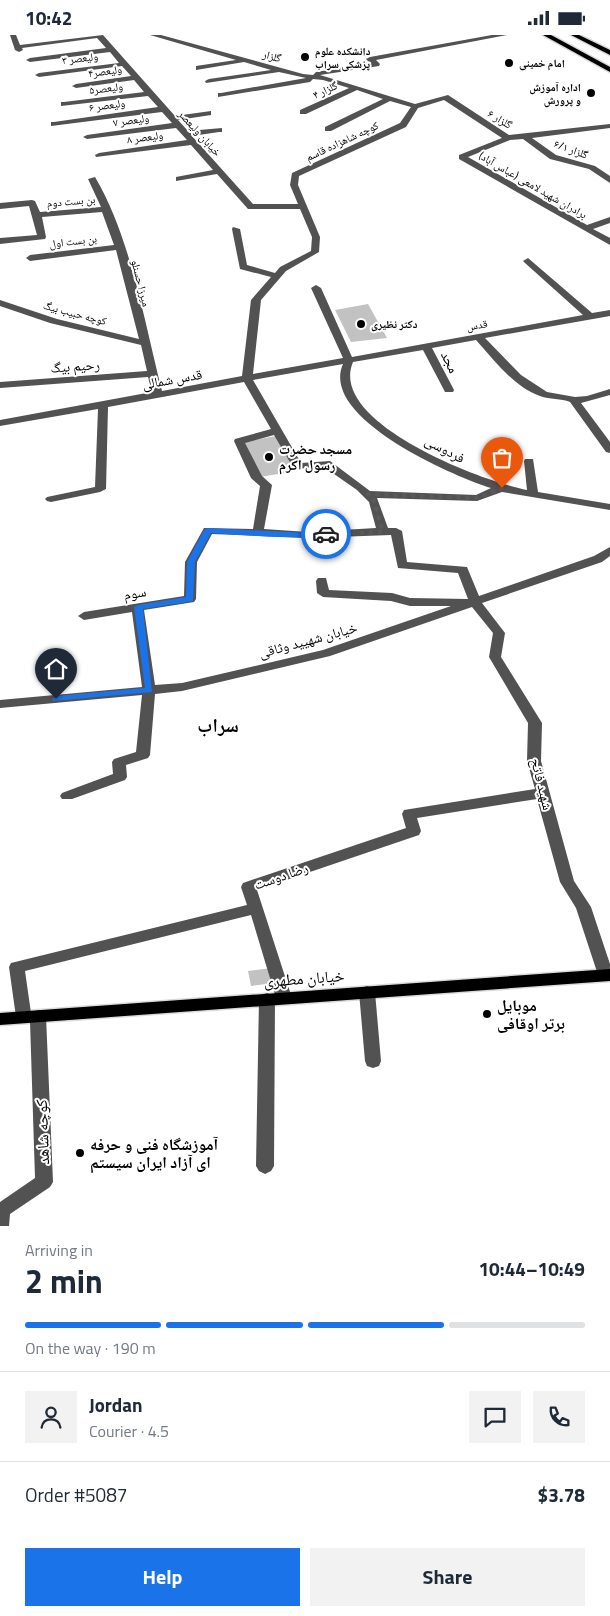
<!DOCTYPE html>
<meta charset="utf-8">
<style>
body{margin:0;font-family:"Titillium Web","Noto Naskh Arabic",sans-serif;background:#f2f2f3;color:#1f2937;height:100vh;display:flex;flex-direction:column;font-size:19px;white-space:nowrap}
*{box-sizing:border-box;margin:0}
p{font-size:16px;color:#747a83}
.icon{flex:none;width:28px;height:28px;fill:none;stroke:currentColor;stroke-width:2;stroke-linecap:round;stroke-linejoin:round}
.map{position:relative;height:1191px;overflow:hidden}
.panel{display:flex;flex-direction:column;background:#fff;flex:1}
.panel>*{flex:none}
.pin{position:absolute;display:grid;place-items:center;width:42px;height:42px;color:#fff;margin:-51px -21px;border-radius:50% 50% 50% 0;rotate:-45deg;box-shadow:0 0 5px #0007}
.pin .icon{rotate:45deg}
.courier{position:absolute;display:grid;place-items:center;width:50px;height:50px;margin:-25px;border:4px solid #1a73e8;border-radius:50%;background:#fff;color:#222;box-shadow:0 1px 6px #0007}
.head em{font-style:normal;font-weight:700}
.head div{display:flex;flex-direction:column-reverse}
.head{display:flex;align-items:center;justify-content:space-between;height:85px;padding:0 25px}
h1{font-size:32px;font-weight:700;line-height:38px}
.bar{display:grid;grid-template-columns:repeat(4,1fr);gap:8px 5px;align-content:center;height:60px;padding:0 25px}
.bar i{height:6px;border-radius:4px;background:#e0e1e3}
.bar .active{background:#1a73e8}
.bar p{grid-column:span 4}
.line{display:flex;align-items:center;gap:12px;padding:0 25px;border-top:1px solid #e0e1e3}
.line div{flex:1}
.round{display:grid;place-items:center;flex:none;width:52px;height:52px;border-radius:0px;background:#f2f2f3}
.action{display:flex;gap:10px;margin-top:auto;padding:10px 25px}
.action a{flex:1;height:58px;border-radius:0px;background:#1a73e8;color:#fff;font-size:20px;font-weight:700;line-height:58px;text-align:center}
.action a+a{background:#f2f2f3;color:#1f2937}
.status{display:flex;justify-content:space-between;align-items:center;height:35px;padding:0 25px;background:#fff;direction:ltr}
.status svg{height:14px;fill:currentColor}
.map>svg:first-child{display:block}
.building{fill:#c2c2c2}
.lines{fill:none;stroke-linecap:round;stroke-linejoin:round}
.major-casing{stroke:#dbdbdb;stroke-width:3}
.minor{fill:#525252;fill-rule:evenodd}
.major{fill:#000;fill-rule:evenodd}
.route{fill:#1a73e8}
.done{stroke:#595959;stroke-width:5;stroke-dasharray:0 9}
.poi-dot{fill:#000;stroke:#fff;stroke-width:2}
.labels{text-anchor:middle;stroke-width:4;stroke-linejoin:round;paint-order:stroke}
.far-poi-label{font-size:11px;font-weight:bold;fill:#000;stroke:#fff;text-anchor:start}
.far-street-label{font-size:11px;fill:#000;stroke:#fff}
.street-label{font-size:14px;fill:#000;stroke:#fff}
.poi-label{font-size:14px;font-weight:bold;fill:#000;stroke:#fff;text-anchor:start}
.near-street-label{font-size:16px;fill:#000;stroke:#fff}
.near-poi-label{font-size:16px;font-weight:bold;fill:#000;stroke:#fff;text-anchor:start}
.district-label{font-size:19px;font-weight:bold;fill:#000;stroke:#fff}
</style>
<div class="status"><b>10:42</b><svg viewBox="0 0 49 12"><path d="M0 12V9h3v3zM5 12V6h3v6zM10 12V3h3v9zM15 12V0h3v12zM26 1h20v11H26zM47 4h2v5h-2z"/></svg></div>
<div class="map">
<svg width="610" height="1191" viewBox="0 0 610 1191">
<rect width="100%" height="100%" fill="#fff"/>
<g class="building">
<polygon points="368,269 387,303 351,307 335,275"/>
<polygon points="276,401 296,436 260,442 243,407"/>
<polygon points="272,933 274,948 251,951 248,936"/>
</g>
<g class="lines">
<g class="major-casing">
<g id="major">
<polygon points="543,0 551,0 610,32 610,37"/>
<polygon points="571,0 579,0 610,15 610,20"/>
<polygon points="610,934 610,946 0,990 0,978"/>
</g>
</g>
<g class="minor">
<path d="M10,0H16L20,10L103,0L175,81L211,76V80L178,85L188,96L222,93V97H219L192,101L253,169H298L290,150L292,138L400,88L411,72L390,66L331,96H325V92L383,64L357,55L306,79H300V75L349,53L323,45L313,44L310,47L218,62V58H221L306,43L279,37L206,48L205,46L209,44L271,35L244,27L196,35V31L236,25L150,0H161L303,39L313,40L316,37L370,28L366,24L370,22L492,0H507L376,25L380,29L379,31L320,40L415,69L448,60L509,100L610,89V93L532,103L556,120L595,131L610,141V148L589,134L550,124L523,104L510,105L468,122L587,190L610,182V188L593,194L610,203V210L459,124V120L502,103L444,65L418,73L406,92L299,141L298,150L320,202L319,217L286,236L261,265L253,339L343,323L311,253L316,250L321,253L352,322L583,280L525,228L523,226L528,223L592,278L610,275V281L485,303L521,340L547,357L575,362L587,361L610,354V360L581,368L610,407V418L606,417L570,367C561,363 550,365 540,361C514,352 494,325 476,305L432,313L454,355L453,357H445L444,355L423,315L353,327C327,388 484,447 527,455L524,426L525,424H533L538,457L610,469V475L502,457L477,466L377,463L388,493H396L402,496L407,527L467,532L479,561L594,521L610,512V521L602,527L482,568L505,598L501,622L542,688L541,726L574,846L591,872L610,929V945L600,944L598,940L576,873L560,847L537,764L417,783L421,796L419,800L257,855L292,963L290,967L284,969L278,967L276,963L251,880L25,936L31,978L38,975L44,976L46,981L53,1147L50,1152L10,1179L9,1191H0V1167L35,1143L30,986L24,988L18,987L16,982L9,932L11,928L247,870L241,852L243,848L406,793L402,779L404,775L535,754L527,726L528,688L489,622L493,598L472,572L330,621L182,656L155,659L150,720L148,723L126,730L127,742L125,745L72,764H62L60,761L62,758L113,739L112,727L114,724L136,717L142,660L0,673V665L142,652L132,577L84,585L78,581L84,577L184,561L185,527L204,493L253,494L260,451L251,443L234,406L235,404L271,394L244,347L108,372L106,454L100,457L51,467L47,466L45,464L47,462L95,452L98,374L0,391V385L152,357L148,342L0,353V347L147,336L141,310L50,288L0,271V265L57,284L139,304L116,215L30,226L26,223L30,220L114,210L102,177L42,182L46,202L45,204L0,209V203L37,200L29,171L0,174V168L32,165L35,166L40,177L101,172L88,144L95,142C131,203 144,286 162,356L242,341L251,265L271,242L240,234L232,194L233,192L240,194L247,230L275,238L280,232L311,216L312,202L300,174H248L217,139L176,146V142L213,135L191,110L96,122L95,120L99,118L187,105L176,93L87,104L83,102L87,100L172,88L162,77L51,91V87H54L158,72L148,61L61,71V67H64L144,57L134,45L76,53L72,51L76,49L131,41L122,31L39,42L35,40L39,38L119,28L110,17L30,27L26,25L30,23L106,13L97,3L22,13L23,15L19,17L15,15ZM343,329C319,383 453,441 491,453L476,460L370,456L330,426L301,428L253,345ZM274,400L294,434L324,432L357,455L369,467L376,493L308,497L264,494L272,450L262,441L245,408ZM212,499L308,503L391,500L398,533L458,538L468,564L410,563L392,558L329,555L326,543H318L316,546L317,558L323,562L391,566L410,571H451L323,615L182,648L155,650L144,575L194,567L196,564L197,527Z"/>
<polygon points="367,951 373,953 375,957 381,1026 379,1031 373,1033 367,1031 365,1026 359,957 361,953"/>
<polygon points="267,958 273,960 275,964 274,1131 271,1136 265,1139 259,1136 256,1131 259,964 261,960"/>
</g>
<use href="#major" class="major"/>
</g>
<path class="route" d="M208,493L308,498L326,497L330,499C318,507 230,499 211,498L195,527L193,566L143,574L152,657L53,666L52,664L56,661L145,653L134,572L138,570L186,562L187,527L204,495Z"/>
<g class="lines">
<polyline class="done" points="326,499 383,497 374,466 368,459 477,463 502,453"/>
</g>
<g class="poi-dot">
<circle cx="305" cy="22" r="5"/>
<circle cx="509" cy="28" r="5"/>
<circle cx="591" cy="58" r="5"/>
<circle cx="361" cy="289" r="5"/>
<circle cx="269" cy="422" r="5"/>
<circle cx="487" cy="979" r="5"/>
<circle cx="80" cy="1118" r="5"/>
</g>
<g class="labels">
<g class="far-poi-label">
<text x="315" y="20">دانشکده علوم<tspan x="315" dy="13">پزشکی سراب</tspan></text>
<text x="519" y="32">امام خمینی</text>
<text x="581" y="56" text-anchor="end">اداره آموزش<tspan x="581" dy="13">و پرورش</tspan></text>
<text x="371" y="293">دکتر نظیری</text>
</g>
<g class="far-street-label">
<text transform="translate(272 21) rotate(15)" y="4">گلزار</text>
<text transform="translate(80 23) rotate(-7)" y="4">ولیعصر ۳</text>
<text transform="translate(105 36) rotate(-8)" y="4">ولیعصر۴</text>
<text transform="translate(106 53) rotate(-7)" y="4">ولیعصر۵</text>
<text transform="translate(325 55) rotate(-25)" y="4">گلزار ۴</text>
<text transform="translate(107 70) rotate(-8)" y="4">ولیعصر ۶</text>
<text transform="translate(500 84) rotate(31)" y="4">گلزار ۶</text>
<text transform="translate(131 85) rotate(-8)" y="4">ولیعصر ۷</text>
<text transform="translate(200 98) rotate(48)" y="4">خیابان ولیعصر</text>
<text transform="translate(145 102) rotate(-8)" y="4">ولیعصر ۸</text>
<text transform="translate(342 106) rotate(-25)" y="4">کوچه شاهزاده قاسم</text>
<text transform="translate(571 114) rotate(20)" y="4">گلزار ۶/۱</text>
<text transform="translate(533 150) rotate(30)" y="4">برادران شهید لامعی (عباس آباد)</text>
<text transform="translate(71 166) rotate(-5)" y="4">بن بست دوم</text>
<text transform="translate(73 206) rotate(-7)" y="4">بن بست اول</text>
<text transform="translate(141 248) rotate(76)" y="4">میرزا حسنلو</text>
<text transform="translate(75 278) rotate(15)" y="4">کوچه حبیب بیگ</text>
<text transform="translate(477 290) rotate(-10)" y="4">قدس</text>
</g>
<g class="street-label">
<text transform="translate(450 327) rotate(64)" y="5">مجد</text>
<text transform="translate(75 331) rotate(-4)" y="5">رحیم بیگ</text>
<text transform="translate(172 344) rotate(-10)" y="5">قدس شمالی</text>
<text transform="translate(445 414) rotate(28)" y="5">فردوسی</text>
<text transform="translate(135 558) rotate(-9)" y="5">سوم</text>
<text transform="translate(308 605) rotate(-15)" y="5">خیابان شهیید وثاقی</text>
<text transform="translate(542 749) rotate(76)" y="5">شهید فاتح</text>
<text transform="translate(281 841) rotate(-19)" y="5">رضا دوست</text>
</g>
<g class="poi-label">
<text x="279" y="419">مسجد حضرت<tspan x="279" dy="16">رسول اکرم</tspan></text>
</g>
<g class="near-street-label">
<text transform="translate(304 943) rotate(-4)" y="6">خیابان مطهری</text>
<text transform="translate(42 1097) rotate(-92)" y="6">کوچه شاهد</text>
</g>
<g class="near-poi-label">
<text x="497" y="976">موبایل<tspan x="497" dy="18">برتر اوقافی</tspan></text>
<text x="90" y="1115">آموزشگاه فنی و حرفه<tspan x="90" dy="18">ای آزاد ایران سیستم</tspan></text>
</g>
<g class="district-label">
<text x="218" y="697">سراب</text>
</g>
</g>
</svg>
<div class="pin" style="left:502px;top:453px;background:#ea580c"><svg class="icon" aria-label="bag" viewBox="0 0 24 24"><path d="M5 8h14l-1 12H6zM9 8a3 3 0 0 1 6 0"/></svg></div>
<div class="pin" style="left:56px;top:664px;background:#1f2937"><svg class="icon" aria-label="home" viewBox="0 0 24 24"><path d="M3 11l9-7 9 7M6 9v11h12V9"/></svg></div>
<div class="courier" style="left:326px;top:499px"><svg class="icon" aria-label="car" viewBox="0 0 24 24"><path d="M5 17H2v-5l4-1 3-4h7l3 4 3 1v5h-3M9 17h6M6 11h13"/><circle cx="7" cy="17" r="2"/><circle cx="17" cy="17" r="2"/></svg></div>
</div>
<section class="panel">
<div class="head"><div><h1>2 min</h1><p>Arriving in</p></div><em>10:44–10:49</em></div>
<div class="bar"><i class="active"></i><i class="active"></i><i class="active"></i><i></i><p>On the way · 190 m</p></div>
<div class="line" style="height:90px"><a class="round"><svg class="icon" aria-label="person" viewBox="0 0 24 24"><circle cx="12" cy="8" r="4"/><path d="M4 21q1-7 8-7t8 7"/></svg></a><div><b>Jordan</b><p>Courier · 4.5</p></div><a class="round"><svg class="icon" aria-label="chat" viewBox="0 0 24 24"><path d="M4 5h16v11H9l-5 4z"/></svg></a><a class="round"><svg class="icon" aria-label="phone" viewBox="0 0 24 24"><path d="M5 4h4l2 5-3 2q2 4 5 5l2-3 5 2v4C11 20 4 13 5 4z"/></svg></a></div>
<div class="line" style="height:65px"><div>Order #5087</div><b>$3.78</b></div>
<div class="action"><a>Help</a><a>Share</a></div>
</section>
